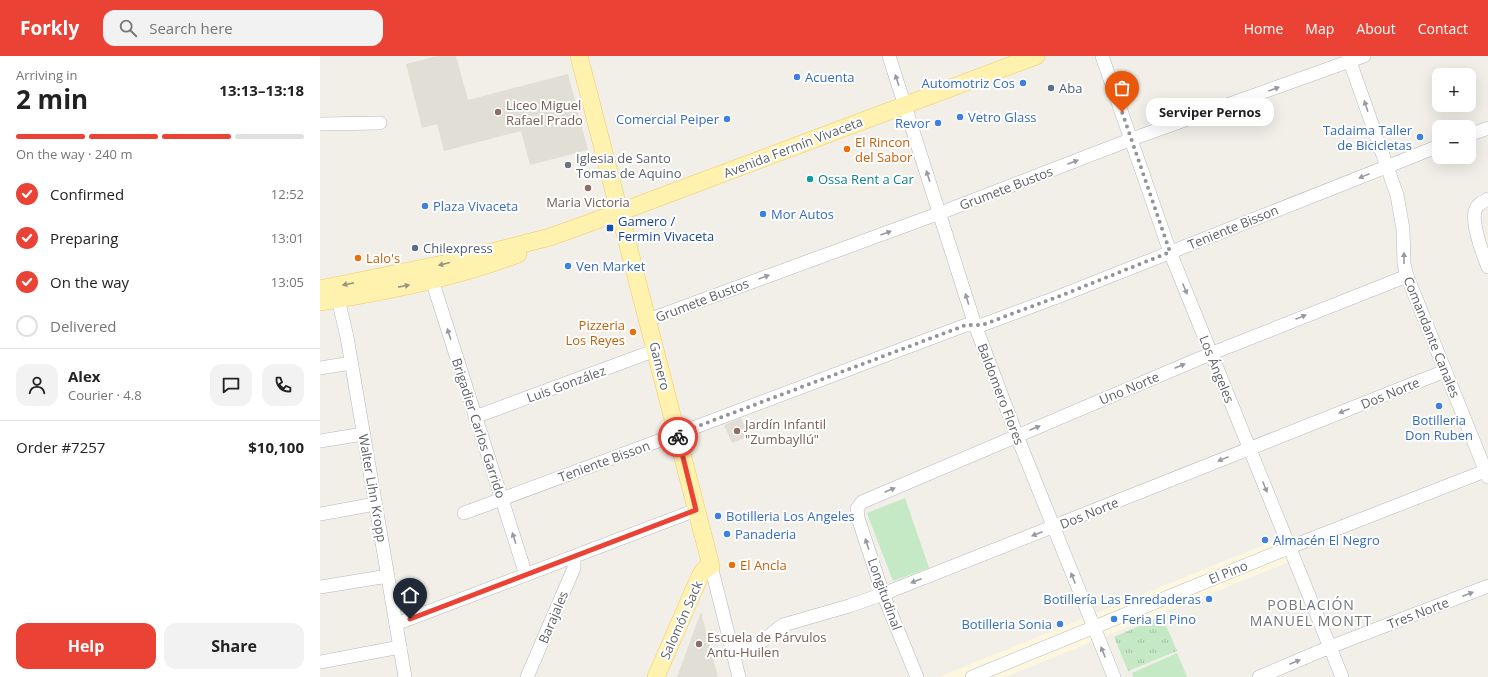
<!DOCTYPE html>
<meta charset="utf-8">
<style>
body{margin:0;font-family:"Open Sans",sans-serif;background:#f2f2f2;color:#222;height:100vh;display:flex;flex-direction:column;font-size:15px;white-space:nowrap}
*{box-sizing:border-box;margin:0}
p{font-size:13px;color:#767676}
.icon{flex:none;width:22px;height:22px;fill:none;stroke:currentColor;stroke-width:2;stroke-linecap:round;stroke-linejoin:round}
.map{position:relative;flex:1;overflow:hidden}
.drawer{display:flex;flex-direction:column;background:#fff;width:320px}
.drawer>*{flex:none}
.controls{position:absolute;left:1112px;top:12px;display:grid;gap:8px}
.controls a{display:grid;place-items:center;width:44px;height:44px;border-radius:8px;background:#fff;box-shadow:0 4px 16px #0002;font-size:20px}
.pin{position:absolute;display:grid;place-items:center;width:34px;height:34px;color:#fff;margin:-41px -17px;border-radius:50% 50% 50% 0;rotate:-45deg;box-shadow:0 0 4px #0007}
.pin .icon{rotate:45deg}
.courier{position:absolute;display:grid;place-items:center;width:40px;height:40px;margin:-20px;border:3px solid #ea4335;border-radius:50%;background:#fff;color:#222;box-shadow:0 1px 5px #0007}
.bubble{position:absolute;height:28px;border-radius:12px;background:#fff;box-shadow:0 4px 16px #0002;font-size:13px;font-weight:700;line-height:28px;text-align:center}
.head em{font-style:normal;font-weight:700}
.head div{display:flex;flex-direction:column-reverse}
.head{display:flex;align-items:center;justify-content:space-between;height:68px;padding:0 16px}
h1{font-size:26px;font-weight:700;line-height:30px}
.bar{display:grid;grid-template-columns:repeat(4,1fr);gap:6px 4px;align-content:center;height:48px;padding:0 16px}
.bar i{height:5px;border-radius:3px;background:#e0e0e0}
.bar .selected{background:#ea4335}
.bar p{grid-column:span 4}
.line{display:flex;align-items:center;gap:10px;padding:0 16px;border-top:1px solid #e0e0e0}
.line div{flex:1}
.round{display:grid;place-items:center;flex:none;width:42px;height:42px;border-radius:12px;background:#f2f2f2}
ol{padding:0 16px;list-style:none}
li{display:flex;align-items:center;gap:12px;height:44px}
li p{margin-inline-start:auto}
li .icon{padding:4px;border-radius:50%;background:#ea4335;color:#fff;stroke-width:4}
li:last-child{color:#767676}
li i{width:22px;height:22px;border:2px solid #e0e0e0;border-radius:50%}
.cta{display:flex;gap:8px;margin-top:auto;padding:8px 16px}
.cta a{flex:1;height:46px;border-radius:12px;background:#ea4335;color:#fff;font-size:16px;font-weight:700;line-height:46px;text-align:center}
.cta a+a{background:#f2f2f2;color:#222}
header{display:flex;align-items:center;gap:24px;box-sizing:border-box;height:56px;padding:0 20px;background:#ea4335;color:#fff}
header strong{font-size:19px}
nav{display:flex;gap:22px;margin-inline-start:auto;font-size:14px}
.search{width:280px;height:36px;background:#f2f2f2;display:flex;align-items:center;gap:10px;box-sizing:border-box;padding:0 14px;border-radius:12px;color:#767676;font-size:15px}
main{display:flex;flex:1;min-height:0}
.map>svg:first-child{display:block}
.commercial{fill:#fef7e0}
.education{fill:#e1ded6}
.grass{fill:#c5e8c5}
.park{fill:url(#park-tufts)}
.lines{fill:none;stroke-linecap:round;stroke-linejoin:round}
.minor-casing{stroke:#b5b8bc;stroke-width:14}
.major-casing{stroke:#f2c960;stroke-width:18}
.minor{stroke:#fff;stroke-width:13}
.major{stroke:#fff2af;stroke-width:17}
.oneway{fill:#979a9d}
.oneway2{fill:#979581}
.done{stroke:#929495;stroke-width:4;stroke-dasharray:0 7.2}
.route{stroke:#ea4335;stroke-width:5}
.shop-dot{fill:#3f7fe0;stroke:#fff;stroke-width:1.5}
.service-dot{fill:#5c6f8a;stroke:#fff;stroke-width:1.5}
.education-dot{fill:#8d6e63;stroke:#fff;stroke-width:1.5}
.food-dot{fill:#e8710a;stroke:#fff;stroke-width:1.5}
.worship-dot{fill:#6b7280;stroke:#fff;stroke-width:1.5}
.culture-dot{fill:#0f9aa8;stroke:#fff;stroke-width:1.5}
.transit-dot{fill:#1a4fb4;stroke:#fff;stroke-width:1.5}
.labels{text-anchor:middle;stroke-width:4;stroke-linejoin:round;paint-order:stroke}
.shop-label{font-size:13px;fill:#366cbe;stroke:#fff;text-anchor:start}
.service-label{font-size:13px;fill:#4e5e75;stroke:#fff;text-anchor:start}
.education-label{font-size:13px;fill:#785e54;stroke:#fff;text-anchor:start}
.food-label{font-size:13px;fill:#c56008;stroke:#fff;text-anchor:start}
.street-label{font-size:13px;fill:#5f6368;stroke:#fff}
.worship-label{font-size:13px;fill:#5b616d;stroke:#fff;text-anchor:start}
.culture-label{font-size:13px;fill:#0d838f;stroke:#fff;text-anchor:start}
.transit-label{font-size:13px;fill:#164399;stroke:#fff;text-anchor:start}
.neighbourhood-label{font-size:14px;letter-spacing:1px;fill:#70757a;stroke:#fff}
</style>
<header>
<strong>Forkly</strong>
<div class="search"><svg class="icon" aria-label="search" viewBox="0 0 24 24"><circle cx="10" cy="10" r="6"/><path d="M15 15l6 6"/></svg>Search here</div>
<nav><a>Home</a><a>Map</a><a>About</a><a>Contact</a></nav>
</header>
<main>
<section class="drawer">
<div class="head"><div><h1>2 min</h1><p>Arriving in</p></div><em>13:13–13:18</em></div>
<div class="bar"><i class="selected"></i><i class="selected"></i><i class="selected"></i><i></i><p>On the way · 240 m</p></div>
<ol>
<li><svg class="icon" aria-label="check" viewBox="0 0 24 24"><path d="M5 12l5 5 9-10"/></svg>Confirmed<p>12:52</p></li>
<li><svg class="icon" aria-label="check" viewBox="0 0 24 24"><path d="M5 12l5 5 9-10"/></svg>Preparing<p>13:01</p></li>
<li><svg class="icon" aria-label="check" viewBox="0 0 24 24"><path d="M5 12l5 5 9-10"/></svg>On the way<p>13:05</p></li>
<li><i></i>Delivered</li>
</ol>
<div class="line" style="height:72px"><a class="round"><svg class="icon" aria-label="person" viewBox="0 0 24 24"><circle cx="12" cy="8" r="4"/><path d="M4 21q1-7 8-7t8 7"/></svg></a><div><b>Alex</b><p>Courier · 4.8</p></div><a class="round"><svg class="icon" aria-label="chat" viewBox="0 0 24 24"><path d="M4 5h16v11H9l-5 4z"/></svg></a><a class="round"><svg class="icon" aria-label="phone" viewBox="0 0 24 24"><path d="M5 4h4l2 5-3 2q2 4 5 5l2-3 5 2v4C11 20 4 13 5 4z"/></svg></a></div>
<div class="line" style="height:52px"><div>Order #7257</div><b>$10,100</b></div>
<div class="cta"><a>Help</a><a>Share</a></div>
</section>
<div class="map">
<svg width="1168" height="621" viewBox="0 0 1168 621">
<defs>
<pattern id="park-tufts" width="24" height="20" patternUnits="userSpaceOnUse"><rect width="24" height="20" fill="#c5e8c5"/><path d="M3 7l-1-3M5 7V3M7 7l1-3M15 17l-1-3M17 17v-4M19 17l1-3" fill="none" stroke="#a3c0a4"/></pattern>
</defs>
<rect width="100%" height="100%" fill="#f1efe8"/>
<polygon class="commercial" points="959,483 968,506 685,621 619,621"/>
<g class="education">
<polygon points="118,0 136,0 148,44 248,18 268,94 210,109 201,75 124,95 117,68 102,72 86,8"/>
<polygon points="421,362 429,380 412,387 404,369"/>
<polygon points="381,556 398,621 357,621"/>
</g>
<g class="grass">
<polygon points="585,442 609,512 573,525 547,457"/>
<polygon points="857,597 867,621 813,621 812,617"/>
</g>
<polygon class="park" points="842,560 857,595 808,615 794,581"/>
<g class="lines">
<g class="minor-casing">
<g id="minor">
<polyline points="569,0 655,269 697,380 794,621"/>
<polyline points="782,0 850,196 1022,621"/>
<polyline points="1028,0 1077,139 1083,173 1084,208 1087,220 1168,421"/>
<polyline points="0,68 60,67"/>
<polyline points="1149,79 1168,72"/>
<path d="M1168,143C1163,146 1158,147 1156,153C1150,164 1163,199 1168,211"/>
<polyline points="112,224 206,519"/>
<polyline points="18,243 27,281 85,621"/>
<polyline points="328,264 620,157 812,83 1044,0"/>
<polyline points="0,312 31,307"/>
<polyline points="155,361 336,294"/>
<polyline points="0,385 43,378"/>
<polyline points="144,457 357,378 646,269 662,269 740,240 1119,90"/>
<polyline points="0,458 55,448"/>
<polyline points="391,510 419,621"/>
<polyline points="0,531 68,520"/>
<polyline points="76,568 376,454"/>
<polyline points="413,595 441,586 463,569 529,550 563,538 1125,315"/>
<polyline points="0,606 80,591"/>
<polyline points="207,621 254,512 254,501"/>
<polyline points="597,621 563,538 538,462 537,453 542,446 890,298 1087,220"/>
<polyline points="652,621 978,488 1165,415"/>
<polyline points="939,621 1010,591 1168,530"/>
</g>
</g>
<g class="major-casing">
<g id="major">
<polyline points="259,0 391,510 384,514 380,520 336,621"/>
<polyline points="0,233 128,207 230,181 300,156 716,0"/>
<path d="M0,246C67,235 135,222 198,198"/>
</g>
</g>
<use href="#minor" class="minor"/>
<use href="#major" class="major"/>
</g>
<defs><path id="oneway-solid" d="M-6-.8H1V-3.2L6.5 0L1 3.2V.8H-6Z"/></defs>
<g class="oneway">
<use href="#oneway-solid" transform="translate(577 24) rotate(-108)"/>
<use href="#oneway-solid" transform="translate(954 33) rotate(-20)"/>
<use href="#oneway-solid" transform="translate(1046 50) rotate(-109)"/>
<use href="#oneway-solid" transform="translate(753 106) rotate(-21)"/>
<use href="#oneway-solid" transform="translate(608 120) rotate(-108)"/>
<use href="#oneway-solid" transform="translate(1044 120) rotate(158)"/>
<use href="#oneway-solid" transform="translate(566 177) rotate(-20)"/>
<use href="#oneway-solid" transform="translate(1084 202) rotate(-90)"/>
<use href="#oneway-solid" transform="translate(444 221) rotate(-20)"/>
<use href="#oneway-solid" transform="translate(865 233) rotate(68)"/>
<use href="#oneway-solid" transform="translate(647 243) rotate(-107)"/>
<use href="#oneway-solid" transform="translate(981 261) rotate(-22)"/>
<use href="#oneway-solid" transform="translate(129 278) rotate(-108)"/>
<use href="#oneway-solid" transform="translate(860 310) rotate(-23)"/>
<use href="#oneway-solid" transform="translate(1024 355) rotate(158)"/>
<use href="#oneway-solid" transform="translate(715 372) rotate(-23)"/>
<use href="#oneway-solid" transform="translate(903 403) rotate(158)"/>
<use href="#oneway-solid" transform="translate(945 431) rotate(68)"/>
<use href="#oneway-solid" transform="translate(570 434) rotate(-23)"/>
<use href="#oneway-solid" transform="translate(717 478) rotate(159)"/>
<use href="#oneway-solid" transform="translate(194 482) rotate(-108)"/>
<use href="#oneway-solid" transform="translate(547 488) rotate(-108)"/>
<use href="#oneway-solid" transform="translate(753 522) rotate(-112)"/>
<use href="#oneway-solid" transform="translate(596 525) rotate(159)"/>
<use href="#oneway-solid" transform="translate(1148 538) rotate(-21)"/>
<use href="#oneway-solid" transform="translate(783 596) rotate(-112)"/>
<use href="#oneway-solid" transform="translate(975 606) rotate(-23)"/>
</g>
<g class="oneway2">
<use href="#oneway-solid" transform="translate(124 208) rotate(166)"/>
<use href="#oneway-solid" transform="translate(28 228) rotate(169)"/>
<use href="#oneway-solid" transform="translate(84 230) rotate(-11)"/>
</g>
<g class="lines">
<polyline class="done" points="358,381 357,378 646,269 662,269 740,240 850,196 802,56"/>
<polyline class="route" points="90,563 376,454 358,381"/>
</g>
<g class="shop-dot">
<circle cx="477" cy="21" r="4"/>
<circle cx="703" cy="27" r="4"/>
<circle cx="640" cy="61" r="4"/>
<circle cx="407" cy="63" r="4"/>
<circle cx="618" cy="67" r="4"/>
<circle cx="1100" cy="81" r="4"/>
<circle cx="105" cy="150" r="4"/>
<circle cx="443" cy="158" r="4"/>
<circle cx="248" cy="210" r="4"/>
<circle cx="1119" cy="350" r="4"/>
<circle cx="398" cy="460" r="4"/>
<circle cx="407" cy="478" r="4"/>
<circle cx="945" cy="484" r="4"/>
<circle cx="889" cy="543" r="4"/>
<circle cx="794" cy="563" r="4"/>
<circle cx="740" cy="568" r="4"/>
</g>
<g class="service-dot">
<circle cx="731" cy="32" r="4"/>
<circle cx="95" cy="192" r="4"/>
</g>
<g class="education-dot">
<circle cx="178" cy="56" r="4"/>
<circle cx="268" cy="132" r="4"/>
<circle cx="417" cy="375" r="4"/>
<circle cx="379" cy="588" r="4"/>
</g>
<g class="food-dot">
<circle cx="527" cy="93" r="4"/>
<circle cx="38" cy="202" r="4"/>
<circle cx="313" cy="276" r="4"/>
<circle cx="412" cy="509" r="4"/>
</g>
<circle class="worship-dot" cx="248" cy="109" r="4"/>
<circle class="culture-dot" cx="490" cy="123" r="4"/>
<rect class="transit-dot" x="286" y="168" width="8" height="8" rx="2"/>
<g class="labels">
<g class="shop-label">
<text x="485" y="26">Acuenta</text>
<text x="695" y="32" text-anchor="end">Automotriz Cos</text>
<text x="648" y="66">Vetro Glass</text>
<text x="399" y="68" text-anchor="end">Comercial Peiper</text>
<text x="610" y="72" text-anchor="end">Revor</text>
<text x="1092" y="79" text-anchor="end">Tadaima Taller<tspan x="1092" dy="15">de Bicicletas</tspan></text>
<text x="113" y="155">Plaza Vivaceta</text>
<text x="451" y="163">Mor Autos</text>
<text x="256" y="215">Ven Market</text>
<text x="1119" y="369" text-anchor="middle">Botilleria<tspan x="1119" dy="15">Don Ruben</tspan></text>
<text x="406" y="465">Botilleria Los Angeles</text>
<text x="415" y="483">Panaderia</text>
<text x="953" y="489">Almacén El Negro</text>
<text x="881" y="548" text-anchor="end">Botillería Las Enredaderas</text>
<text x="802" y="568">Feria El Pino</text>
<text x="732" y="573" text-anchor="end">Botilleria Sonia</text>
</g>
<g class="service-label">
<text x="739" y="37">Aba</text>
<text x="103" y="197">Chilexpress</text>
</g>
<g class="education-label">
<text x="186" y="54">Liceo Miguel<tspan x="186" dy="15">Rafael Prado</tspan></text>
<text x="268" y="151" text-anchor="middle">Maria Victoria</text>
<text x="425" y="373">Jardín Infantil<tspan x="425" dy="15">"Zumbayllú"</tspan></text>
<text x="387" y="586">Escuela de Párvulos<tspan x="387" dy="15">Antu-Huilen</tspan></text>
</g>
<g class="food-label">
<text x="535" y="91">El Rincon<tspan x="535" dy="15">del Sabor</tspan></text>
<text x="46" y="207">Lalo's</text>
<text x="305" y="274" text-anchor="end">Pizzeria<tspan x="305" dy="15">Los Reyes</tspan></text>
<text x="420" y="514">El Ancla</text>
</g>
<g class="street-label">
<text transform="translate(473 91) rotate(-21)" y="5">Avenida Fermín Vivaceta</text>
<text transform="translate(686 132) rotate(-21)" y="5">Grumete Bustos</text>
<text transform="translate(913 171) rotate(-22)" y="5">Teniente Bisson</text>
<text transform="translate(382 244) rotate(-21)" y="5">Grumete Bustos</text>
<text transform="translate(1112 281) rotate(68)" y="5">Comandante Canales</text>
<text transform="translate(340 310) rotate(76)" y="5">Gamero</text>
<text transform="translate(897 313) rotate(68)" y="5">Los Ángeles</text>
<text transform="translate(246 328) rotate(-20)" y="5">Luis González</text>
<text transform="translate(809 332) rotate(-23)" y="5">Uno Norte</text>
<text transform="translate(1070 337) rotate(-22)" y="5">Dos Norte</text>
<text transform="translate(681 338) rotate(69)" y="5">Baldomero Flores</text>
<text transform="translate(159 372) rotate(72)" y="5">Brigadier Carlos Garrido</text>
<text transform="translate(284 405) rotate(-20)" y="5">Teniente Bisson</text>
<text transform="translate(53 432) rotate(80)" y="5">Walter Lihn Kropp</text>
<text transform="translate(769 457) rotate(-22)" y="5">Dos Norte</text>
<text transform="translate(908 516) rotate(-22)" y="5">El Pino</text>
<text transform="translate(565 538) rotate(70)" y="5">Longitudinal</text>
<text transform="translate(1098 557) rotate(-21)" y="5">Tres Norte</text>
<text transform="translate(233 561) rotate(-67)" y="5">Barajales</text>
<text transform="translate(361 564) rotate(-66)" y="5">Salomón Sack</text>
</g>
<g class="worship-label">
<text x="256" y="107">Iglesia de Santo<tspan x="256" dy="15">Tomas de Aquino</tspan></text>
</g>
<g class="culture-label">
<text x="498" y="128">Ossa Rent a Car</text>
</g>
<g class="transit-label">
<text x="298" y="170">Gamero /<tspan x="298" dy="15">Fermin Vivaceta</tspan></text>
</g>
<g class="neighbourhood-label">
<text x="991" y="554">POBLACIÓN<tspan x="991" dy="16">MANUEL MONTT</tspan></text>
</g>
</g>
</svg>
<div class="controls">
<a>+</a>
<a>−</a>
</div>
<div class="pin" style="left:802px;top:56px;background:#ea580c"><svg class="icon" aria-label="bag" viewBox="0 0 24 24"><path d="M5 8h14l-1 12H6zM9 8a3 3 0 0 1 6 0"/></svg></div>
<div class="pin" style="left:90px;top:563px;background:#1f2937"><svg class="icon" aria-label="home" viewBox="0 0 24 24"><path d="M3 11l9-7 9 7M6 9v11h12V9"/></svg></div>
<div class="courier" style="left:358px;top:381px"><svg class="icon" aria-label="bike" viewBox="0 0 24 24"><circle cx="6" cy="16" r="4"/><circle cx="18" cy="16" r="4"/><path d="M6 16l4-8h5l3 8M10 8l3 8H6M13 5h3"/></svg></div>
<div class="bubble" style="left:826px;top:42px;width:128px">Serviper Pernos</div>
</div>
</main>
